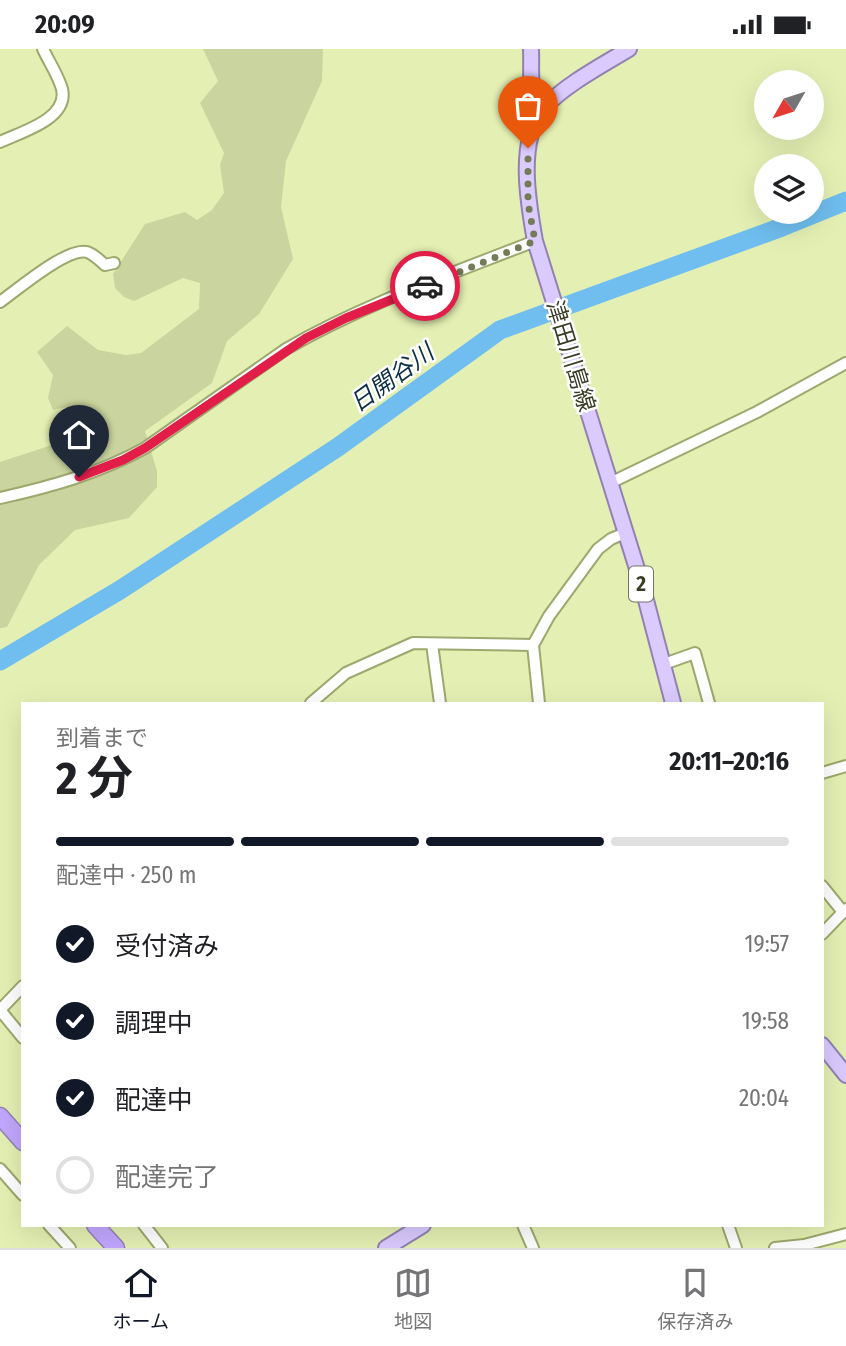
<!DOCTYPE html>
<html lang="ja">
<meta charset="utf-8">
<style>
body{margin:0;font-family:"Fira Sans Condensed","Noto Sans JP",sans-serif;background:#f2f2f2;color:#202124;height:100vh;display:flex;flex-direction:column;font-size:26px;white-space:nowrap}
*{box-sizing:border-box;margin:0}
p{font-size:23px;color:#757577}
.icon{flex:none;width:38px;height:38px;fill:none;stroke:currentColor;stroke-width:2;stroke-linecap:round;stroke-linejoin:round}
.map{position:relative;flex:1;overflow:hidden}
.panel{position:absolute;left:21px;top:653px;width:803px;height:525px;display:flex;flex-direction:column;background:#fff;border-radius:0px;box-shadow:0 7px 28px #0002}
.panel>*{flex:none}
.needle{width:46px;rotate:231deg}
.controls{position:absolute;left:754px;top:21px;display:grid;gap:14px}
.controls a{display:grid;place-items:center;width:70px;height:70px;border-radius:50%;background:#fff;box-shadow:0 7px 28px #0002;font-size:35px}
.pin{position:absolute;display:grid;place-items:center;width:60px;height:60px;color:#fff;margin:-72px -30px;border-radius:50% 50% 50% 0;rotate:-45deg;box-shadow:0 0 7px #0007}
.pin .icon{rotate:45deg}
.courier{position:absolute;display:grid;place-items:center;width:70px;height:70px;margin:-35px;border:5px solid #e11d48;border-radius:50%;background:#fff;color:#222;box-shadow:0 2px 9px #0007}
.summary em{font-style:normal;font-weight:700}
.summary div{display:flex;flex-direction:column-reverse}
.summary{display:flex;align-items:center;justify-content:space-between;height:119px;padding:0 35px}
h1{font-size:46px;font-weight:700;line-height:52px}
.bar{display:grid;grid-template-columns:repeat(4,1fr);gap:10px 7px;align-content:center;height:84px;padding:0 35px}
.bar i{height:9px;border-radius:5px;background:#e0e0e0}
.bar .on{background:#111827}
.bar p{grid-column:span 4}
ol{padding:0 35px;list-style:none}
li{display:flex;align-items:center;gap:21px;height:77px}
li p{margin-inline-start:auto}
li .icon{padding:7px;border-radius:50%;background:#111827;color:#fff;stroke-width:4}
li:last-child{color:#757577}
li i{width:38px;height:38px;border:4px solid #e0e0e0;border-radius:50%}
.status{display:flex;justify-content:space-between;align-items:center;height:49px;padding:0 35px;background:#fff;direction:ltr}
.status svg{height:19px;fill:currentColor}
.dock{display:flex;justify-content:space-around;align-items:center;height:98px;border-top:2px solid #e0e0e0;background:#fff;font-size:19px;color:#757577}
.dock a{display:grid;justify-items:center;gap:4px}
.dock .on{color:#111827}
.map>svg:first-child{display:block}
.green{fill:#c9d49e}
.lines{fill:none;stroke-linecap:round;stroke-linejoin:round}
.river{stroke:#6fbeef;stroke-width:19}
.minor-casing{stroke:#9ca86d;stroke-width:14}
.major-casing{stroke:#9282b2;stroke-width:18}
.highway-casing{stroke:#9282b2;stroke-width:19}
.minor{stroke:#fff;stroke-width:10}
.major{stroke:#dacafe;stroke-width:14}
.highway{stroke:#c2a7fe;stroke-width:16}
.done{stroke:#747c56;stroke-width:7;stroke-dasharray:0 12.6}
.route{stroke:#e11d48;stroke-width:9}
.labels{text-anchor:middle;stroke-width:5;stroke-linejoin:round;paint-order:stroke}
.shield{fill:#fff;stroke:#747766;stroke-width:2}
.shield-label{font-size:21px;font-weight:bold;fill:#383d24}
.street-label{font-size:23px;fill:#383d24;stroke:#fff}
.water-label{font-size:24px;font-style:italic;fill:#0c2f43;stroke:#fff}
</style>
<div class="status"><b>20:09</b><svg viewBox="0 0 49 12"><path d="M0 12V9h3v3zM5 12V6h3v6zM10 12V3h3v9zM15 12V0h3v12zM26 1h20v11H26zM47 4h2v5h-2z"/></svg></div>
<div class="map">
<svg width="846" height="1199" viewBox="0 0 846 1199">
<rect width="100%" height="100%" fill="#e4f0b3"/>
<polygon class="green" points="203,0 323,0 322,32 286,112 281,158 293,210 259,265 227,292 212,334 145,382 157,422 157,438 129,469 75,481 39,516 7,578 0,579 0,413 55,395 70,372 66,358 53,361 48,349 53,326 37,303 67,277 98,301 126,306 141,304 199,260 200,234 183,229 134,252 124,248 115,239 113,225 145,175 185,163 197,171 212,161 224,144 220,116 224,104 200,54 218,32"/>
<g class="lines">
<polyline class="river" points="0,612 120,541 338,398 500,281 782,178 846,152"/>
<g class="minor-casing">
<g id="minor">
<path d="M0,93C21,83 69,70 62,40C58,26 49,13 43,0"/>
<path d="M0,253C17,241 67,198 87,203C94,205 100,212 105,216L114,214"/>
<polyline points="610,434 757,363 846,314"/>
<path d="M0,449C50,438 100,424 145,399L286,300C364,255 451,225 535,192"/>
<polyline points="432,595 440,654"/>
<polyline points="664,615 695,604 709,654"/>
<polyline points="311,654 346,624 413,594 533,596"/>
<polyline points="539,654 533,596 549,567 598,500 611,490 625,484"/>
<polyline points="822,724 846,717"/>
<polyline points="822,837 843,863"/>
<polyline points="822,885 846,860"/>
<polyline points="0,961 23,989"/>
<polyline points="0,961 23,937"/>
<polyline points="0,1120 23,1146"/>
<polyline points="49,1176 70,1199"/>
<polyline points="144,1176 162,1199"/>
<polyline points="523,1176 533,1199"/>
<polyline points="728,1176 736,1199"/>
<polyline points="775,1199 804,1196 846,1185"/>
</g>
</g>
<g class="major-casing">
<g id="major">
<path d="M531,0C532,20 528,48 540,66"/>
<path d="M629,0C604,15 563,37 544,59C517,91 528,153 535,192L642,536L673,654"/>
<polyline points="822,996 846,1026"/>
<polyline points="386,1199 423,1176"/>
</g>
</g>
<g class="highway-casing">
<g id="highway">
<polyline points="0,1067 23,1093"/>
<polyline points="95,1176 116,1199"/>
</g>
</g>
<use href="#minor" class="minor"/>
<use href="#major" class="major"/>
<use href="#highway" class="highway"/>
</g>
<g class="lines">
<polyline class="done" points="425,237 535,192 528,154 528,99"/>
<polyline class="route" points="79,428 123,411 145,399 306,289 346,269 425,237"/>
</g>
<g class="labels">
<rect class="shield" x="629" y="517.5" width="24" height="35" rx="5"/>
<g class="shield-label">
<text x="641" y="542">2</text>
</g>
<g class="street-label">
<text transform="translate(571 307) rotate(73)" y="8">津田川島線</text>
</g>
<g class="water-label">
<text transform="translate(392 329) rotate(-36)" y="8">日開谷川</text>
</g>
</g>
</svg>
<div class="controls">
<a><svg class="needle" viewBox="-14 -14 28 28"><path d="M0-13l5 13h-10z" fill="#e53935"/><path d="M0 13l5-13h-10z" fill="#757577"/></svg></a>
<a><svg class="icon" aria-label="layers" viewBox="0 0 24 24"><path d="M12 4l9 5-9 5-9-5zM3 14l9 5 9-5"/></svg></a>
</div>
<div class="pin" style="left:528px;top:99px;background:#ea580c"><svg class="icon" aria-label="bag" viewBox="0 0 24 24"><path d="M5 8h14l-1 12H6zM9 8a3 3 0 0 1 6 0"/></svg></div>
<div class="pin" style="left:79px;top:428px;background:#1f2937"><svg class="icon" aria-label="home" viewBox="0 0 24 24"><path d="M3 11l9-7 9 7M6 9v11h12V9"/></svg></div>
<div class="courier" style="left:425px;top:237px"><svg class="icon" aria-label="car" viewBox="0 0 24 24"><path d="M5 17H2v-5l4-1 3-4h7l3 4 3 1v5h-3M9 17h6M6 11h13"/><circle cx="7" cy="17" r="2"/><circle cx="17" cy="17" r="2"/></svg></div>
<section class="panel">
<div class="summary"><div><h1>2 分</h1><p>到着まで</p></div><em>20:11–20:16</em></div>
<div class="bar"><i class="on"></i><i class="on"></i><i class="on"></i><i></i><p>配達中 · 250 m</p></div>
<ol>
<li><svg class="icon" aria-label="check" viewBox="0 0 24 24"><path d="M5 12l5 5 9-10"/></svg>受付済み<p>19:57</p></li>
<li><svg class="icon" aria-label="check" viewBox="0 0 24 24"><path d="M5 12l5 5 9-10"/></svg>調理中<p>19:58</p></li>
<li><svg class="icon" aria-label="check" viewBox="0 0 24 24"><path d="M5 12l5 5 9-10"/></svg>配達中<p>20:04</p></li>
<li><i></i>配達完了</li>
</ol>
</section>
</div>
<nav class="dock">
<a class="on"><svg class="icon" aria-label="home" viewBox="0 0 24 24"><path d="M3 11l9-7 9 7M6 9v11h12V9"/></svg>ホーム</a>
<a><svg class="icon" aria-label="map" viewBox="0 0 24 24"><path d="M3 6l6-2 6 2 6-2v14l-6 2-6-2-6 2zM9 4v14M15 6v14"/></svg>地図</a>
<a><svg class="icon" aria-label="saved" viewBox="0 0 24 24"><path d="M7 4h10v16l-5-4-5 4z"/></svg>保存済み</a>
</nav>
